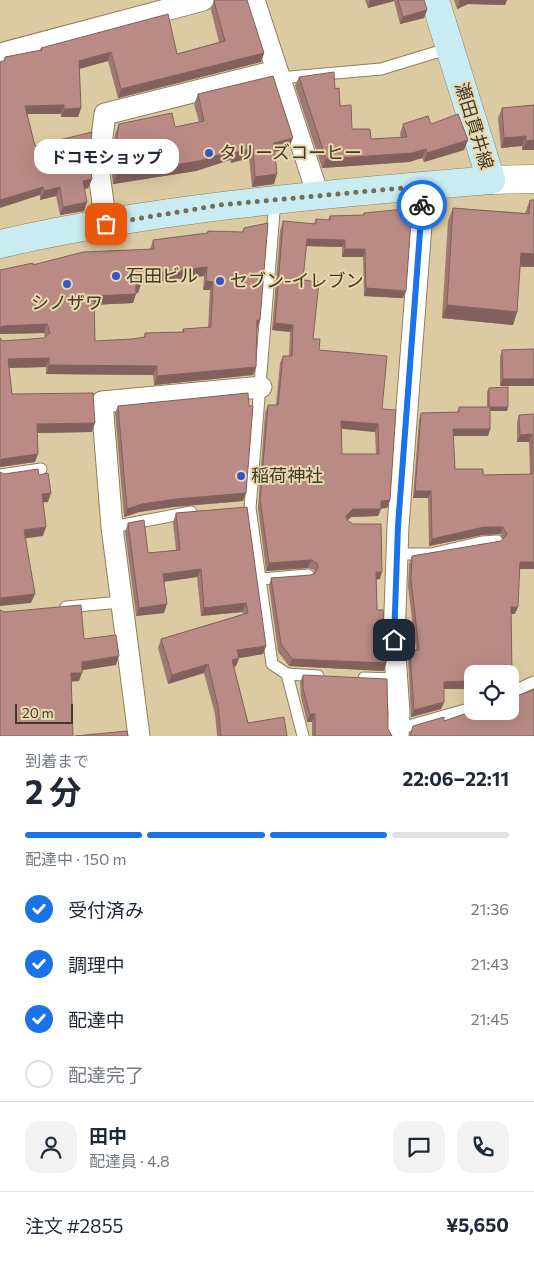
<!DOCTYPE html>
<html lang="ja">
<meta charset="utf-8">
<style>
body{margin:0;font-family:Commissioner,"Noto Sans JP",sans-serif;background:#f2f2f3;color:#1f2937;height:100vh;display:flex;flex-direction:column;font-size:19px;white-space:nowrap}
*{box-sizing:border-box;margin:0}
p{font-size:16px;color:#747a83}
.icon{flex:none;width:28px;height:28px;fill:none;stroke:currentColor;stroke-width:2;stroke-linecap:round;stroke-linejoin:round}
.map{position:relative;height:736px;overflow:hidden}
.panel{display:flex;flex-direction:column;background:#fff;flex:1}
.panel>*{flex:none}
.fabs{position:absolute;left:464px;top:665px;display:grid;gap:10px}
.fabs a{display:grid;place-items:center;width:55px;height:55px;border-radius:10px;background:#fff;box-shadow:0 5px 20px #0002;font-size:25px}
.scale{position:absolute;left:15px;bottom:12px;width:58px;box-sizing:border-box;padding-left:5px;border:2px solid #413a29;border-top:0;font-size:14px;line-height:18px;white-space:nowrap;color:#413a29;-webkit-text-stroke:4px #e9d8ae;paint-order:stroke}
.pin{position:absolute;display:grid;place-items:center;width:42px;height:42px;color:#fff;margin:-21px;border-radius:10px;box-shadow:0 2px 8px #0006}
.courier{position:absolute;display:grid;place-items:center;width:50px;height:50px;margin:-25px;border:4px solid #1a73e8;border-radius:50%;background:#fff;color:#222;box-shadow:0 1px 6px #0007}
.bubble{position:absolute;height:35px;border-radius:15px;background:#fff;box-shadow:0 5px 20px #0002;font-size:16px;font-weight:700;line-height:35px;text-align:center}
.overview em{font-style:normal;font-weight:700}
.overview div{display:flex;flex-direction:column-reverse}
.overview{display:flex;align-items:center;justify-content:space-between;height:85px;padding:0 25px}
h1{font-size:32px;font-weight:700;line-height:38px}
.bar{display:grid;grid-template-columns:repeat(4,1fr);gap:8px 5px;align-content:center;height:60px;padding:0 25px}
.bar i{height:6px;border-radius:4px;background:#e0e1e3}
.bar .active{background:#1a73e8}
.bar p{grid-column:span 4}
.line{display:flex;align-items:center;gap:12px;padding:0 25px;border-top:1px solid #e0e1e3}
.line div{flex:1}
.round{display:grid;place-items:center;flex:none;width:52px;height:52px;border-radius:15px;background:#f2f2f3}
ol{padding:0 25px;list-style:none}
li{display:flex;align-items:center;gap:15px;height:55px}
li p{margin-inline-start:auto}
li .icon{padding:5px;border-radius:50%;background:#1a73e8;color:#fff;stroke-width:4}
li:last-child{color:#747a83}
li i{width:28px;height:28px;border:2px solid #e0e1e3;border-radius:50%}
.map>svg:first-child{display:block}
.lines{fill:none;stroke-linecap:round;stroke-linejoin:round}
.service-casing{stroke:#908059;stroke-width:13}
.minor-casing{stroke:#908059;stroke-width:23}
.tertiary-casing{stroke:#908059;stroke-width:29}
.secondary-casing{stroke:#908059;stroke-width:29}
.service{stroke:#fff;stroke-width:11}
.minor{stroke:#fff;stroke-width:21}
.tertiary{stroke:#fff;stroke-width:28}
.secondary{stroke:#c8ecf1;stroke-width:28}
.wall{fill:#9f7872;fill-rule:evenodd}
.shaded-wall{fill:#82615c}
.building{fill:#b98b84;stroke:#82615c;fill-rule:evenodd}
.done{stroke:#776d53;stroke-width:5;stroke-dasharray:0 9}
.route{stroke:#1a73e8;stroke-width:6}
.poi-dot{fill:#3855c7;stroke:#e9d8ae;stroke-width:2}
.labels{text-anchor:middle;stroke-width:4;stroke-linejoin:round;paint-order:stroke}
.street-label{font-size:18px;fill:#413a29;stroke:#e9d8ae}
.poi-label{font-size:18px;fill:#413a29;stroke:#e9d8ae;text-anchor:start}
</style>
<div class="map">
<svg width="534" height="736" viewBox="0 0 534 736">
<rect width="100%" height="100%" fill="#dccba2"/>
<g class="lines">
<g class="service-casing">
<g id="service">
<polyline points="279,78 381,69 450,48"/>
<polyline points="275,200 250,508 272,664 287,674 303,736"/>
<polyline points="0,475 41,469"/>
<polyline points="112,527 191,512"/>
<polyline points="397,554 431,554 482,542 497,541"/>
<polyline points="261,579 308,575"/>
<polyline points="66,607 121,602"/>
<polyline points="287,674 318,676"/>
<polyline points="364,678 395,679"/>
<polyline points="510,693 534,682"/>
<polyline points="398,729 472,708"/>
</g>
</g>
<g class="minor-casing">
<g id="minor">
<polyline points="254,0 318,195"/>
<polyline points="0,54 203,0"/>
<polyline points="106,224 98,167 105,114 276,71"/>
<polyline points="139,736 112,527 102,402 261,387"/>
<polyline points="398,736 399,713 394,640 398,526 424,186"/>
</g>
</g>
<g class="tertiary-casing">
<polyline id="tertiary" points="491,180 534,179"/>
</g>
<g class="secondary-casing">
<path id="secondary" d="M0,244C161,207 327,194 491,180L435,0"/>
</g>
<use href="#service" class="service"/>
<use href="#minor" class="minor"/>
<use href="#tertiary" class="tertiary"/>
<use href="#secondary" class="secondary"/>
</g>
<g class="wall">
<polygon points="365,0 424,0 427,10 424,18 400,24 394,1 368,8"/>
<polygon points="454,0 507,0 505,5 468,4 457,9"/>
<polygon points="214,1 264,53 261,62 118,98 108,61 79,69 81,108 78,117 61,117 61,114 27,114 35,146 89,157 92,179 88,188 84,189 84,211 60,215 56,196 40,200 40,195 4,60 5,57 40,50 41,48 177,54 219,42 211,10"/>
<polygon points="299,77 335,89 340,106 352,129 371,139 401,138 400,134 403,124 431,124 464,150 424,162 422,158 409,162 322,168 295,86"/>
<polygon points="198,94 289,148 275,152 274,184 252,187 249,158 231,163 230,160 196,171 113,184 111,167 115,134 119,124 175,127 199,122 194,104"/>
<polygon points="534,105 534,150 522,150 522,146 501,148 498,118 502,108"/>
<polygon points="530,200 534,200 534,267 520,267 517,312 513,325 442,318 448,221 453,208 525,213"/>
<path d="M364,213L403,298L364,296L363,257H342V247L306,246L303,280L313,339L319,350L382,409L390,500L387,508H381L378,516L351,517L347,520L380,579H376L377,610L386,663L384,671L289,666L278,652L269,586L271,578L311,575L315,573L314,570L308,568L266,571L258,508L265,413L268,405H276L280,363L283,356H289L290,332L272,330L280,231L283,221L314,224L316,219L328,220L330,216L363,215ZM342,429L375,432L376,454H342Z"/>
<path d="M244,228L260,320L257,329L256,367L253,375L154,385L153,375L46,374V367L9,368L12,394L92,432L37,433L35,462L0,467L3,341L44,338L45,337L44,333L0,334V270L150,249L153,240L207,233L208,231L242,232ZM204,276L203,290H210L208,328L183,329L182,332L145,333L144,338L132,339L95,341L94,305L133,303L136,293H138L141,283Z"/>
<polygon points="534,349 500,386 500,357 502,350"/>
<polygon points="489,388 508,407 507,411 490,411 490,429 488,436 453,436 455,469 483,475 530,474 529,442 517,442 517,422 519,415 534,414 534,569 519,569 515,614 511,614 512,673 510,679 510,674 472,674 472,685 467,685 466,689 444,689 444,702 441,709 411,717 408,658 410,651 416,650 408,587 409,564 412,556 501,541 503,539 500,534 482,535 429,546 428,498 413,498 419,420 421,413 457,412 459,407 487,407 487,392"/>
<polygon points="118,406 243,501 173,507 139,512 124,517 115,413"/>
<polygon points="247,507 266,646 263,654 239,658 236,666 234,667 248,723 287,736 217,736 215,714 204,673 168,684 158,648 161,639 243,614 242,612 201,616 197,577 164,582 164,613 136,616 125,532 128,523 148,553 176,550 173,522 176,513"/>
<polygon points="303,675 388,729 392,736 312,736 312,722 307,722 301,697 300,682"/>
</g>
<g class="shaded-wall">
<polygon points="370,0 394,0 394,1 368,8"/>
<polygon points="460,0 507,0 505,5 468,4 457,9"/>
<polygon points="427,10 424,18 400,24 403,17"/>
<polygon points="111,52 108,61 75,70 79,61"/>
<polygon points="264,53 261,62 118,98 121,89"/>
<polygon points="64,105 61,114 22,114 25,106"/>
<polygon points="81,108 78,117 61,117 64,109"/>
<polygon points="526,136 522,146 501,148 504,138"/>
<polygon points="293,138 289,148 270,153 274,143"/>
<polygon points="468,140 464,150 424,162 427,153"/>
<polygon points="534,140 534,150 522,150 526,141"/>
<polygon points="253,148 249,158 231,163 234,153"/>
<polygon points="426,149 422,158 409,162 322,168 326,159"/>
<polygon points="234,150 230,160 196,171 113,184 117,174"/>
<polygon points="277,174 274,184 252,187 255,177"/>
<polygon points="92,179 88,188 80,190 83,181"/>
<polygon points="43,187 40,195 0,208 0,200"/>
<polygon points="60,187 56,196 40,200 44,191"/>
<polygon points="87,202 84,211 60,215 63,207"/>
<polygon points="307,239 345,240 342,247 304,246"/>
<polygon points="345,249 365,249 363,257 342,257"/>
<polygon points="521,253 534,254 534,267 517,266"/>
<polygon points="207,267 204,276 138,284 141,275"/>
<polygon points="206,281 213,282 210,290 203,290"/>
<polygon points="141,284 138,293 133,293 136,285"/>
<polygon points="366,288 406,291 403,298 364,296"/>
<polygon points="136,294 133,303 91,305 94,296"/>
<polygon points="447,305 517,312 513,325 442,318"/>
<polygon points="257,320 260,320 257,329"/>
<polygon points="275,323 293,325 290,332 272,330"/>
<polygon points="47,324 44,333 0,334 0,328 3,326"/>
<polygon points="49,358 46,367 5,368 8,359"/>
<polygon points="49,365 157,366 153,375 46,374"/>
<polygon points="256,367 253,375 154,385 157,376"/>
<polygon points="503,379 534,379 534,386 500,386"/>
<polygon points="489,407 508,407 507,411 487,411"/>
<polygon points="341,421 378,424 375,432 339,428"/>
<polygon points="95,423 92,432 34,433 37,424"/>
<polygon points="453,429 490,429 488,436 451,436"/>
<polygon points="532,434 529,442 517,442 520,435"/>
<polygon points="38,454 35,462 0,467 0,461 2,459"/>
<polygon points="415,491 431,491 428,498 413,498"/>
<polygon points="51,493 48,502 39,503 42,494"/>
<polygon points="246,493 243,501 173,507 139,512 124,517 127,509 142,504 176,499"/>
<polygon points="390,500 387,508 378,509 381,501"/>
<polygon points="353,509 381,509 378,516 351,517 344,524 346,516"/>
<polygon points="46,527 43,536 21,539 24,530"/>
<polygon points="484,527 503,527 500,534 482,535 429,546 432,539"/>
<polygon points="311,560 308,568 266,571 269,563"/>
<polygon points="520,562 534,562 534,569 517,569"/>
<polygon points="201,569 197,577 160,582 163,574"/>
<polygon points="376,572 382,572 380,579 374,580"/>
<polygon points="35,594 31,603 0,606 0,598"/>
<polygon points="246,603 242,612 201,616 204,608"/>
<polygon points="167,604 164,613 136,616 139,608"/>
<polygon points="511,607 518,607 515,614 509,614"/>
<polygon points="266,646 263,654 239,658 236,666 229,669 237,650"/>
<polygon points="119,656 116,665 78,671 82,662"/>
<polygon points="292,659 386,663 384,671 289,666"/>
<polygon points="208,664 204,673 168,684 172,675"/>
<polygon points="71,673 82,673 79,681 68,682"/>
<polygon points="469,678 472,678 472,685 467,685 466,689 441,689 444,682"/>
<polygon points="444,702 441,709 411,717 414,710"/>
<polygon points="310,714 315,714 312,722 307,722"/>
</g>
<g class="building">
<polygon points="216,0 247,0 264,53 121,89 111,52 79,61 81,108 64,109 64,105 25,106 35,146 92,132 89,157 92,179 83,181 87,202 63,207 60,187 44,191 43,187 0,200 0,62 5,60 5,57 42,50 41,48 168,14 177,54 225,41 214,1"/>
<polygon points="398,0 424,0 427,10 403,17"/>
<polygon points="334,72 335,89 339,88 340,106 351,105 352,129 370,129 371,139 407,137 403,124 428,116 431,124 458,114 468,140 427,153 426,149 412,153 326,159 299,77"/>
<polygon points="273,76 293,138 274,143 277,174 255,177 253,148 234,153 234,150 199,161 117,174 114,157 119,124 172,113 175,127 204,121 198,94"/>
<polygon points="534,105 534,140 526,141 526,136 504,138 502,108"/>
<polygon points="530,200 534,200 534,254 521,253 517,312 447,305 453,208 529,214"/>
<path d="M406,209L411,221L406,291L366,288L365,249H345V240L307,239L303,280L319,282L313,339H320L319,350L387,356L382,409L396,410L390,500L381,501V509H353L346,516L348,521L353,524H381L382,572H376L377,610H383L386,663L292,659L281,644L271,578L311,575L315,573L318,567L317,563L311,560L269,563L260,500L268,405H278L283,356H292L293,325L275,323L283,223V221L316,224V219L330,220V216L364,215V213ZM341,421L378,424L379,454H342Z"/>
<path d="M268,223L260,320H257L256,367L157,376V366L49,365V358L8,359L12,394L93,393L95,423L37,424L38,454L2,459L0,461V338L3,341L44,338L50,333L47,324L3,326L0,328V270L33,263V265L83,252L154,249L153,240L208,233V231L243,232L244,228ZM207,267L206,281L213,282L211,327L183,329L184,332L145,333V337L132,339L95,341L94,296L136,294V285L141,284V275Z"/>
<polygon points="534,349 534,379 503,379 502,350"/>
<polygon points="508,387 508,407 489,407 489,388"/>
<polygon points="248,393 249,406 253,406 246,493 176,499 142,504 127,509 118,406"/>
<polygon points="459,407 490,407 490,429 453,429 455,469 483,469 483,475 532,474 532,434 520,435 519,415 534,414 534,562 520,562 518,607 511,607 512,673 472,674 472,678 469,678 469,681 444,682 444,702 414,710 410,651 419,650 411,580 412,556 501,541 507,534 503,527 484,527 432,539 431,491 415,491 421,413 459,412"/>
<polygon points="38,469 39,475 48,473 51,493 42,494 46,527 24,530 35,594 0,598 0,472 4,474"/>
<polygon points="247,507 266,646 237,650 239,658 232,660 248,723 284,717 287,736 221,736 218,706 208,664 172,675 161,639 248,613 246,603 204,608 201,569 163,574 167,604 139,608 128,523 144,520 148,553 180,550 176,513"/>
<polygon points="81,605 84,639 116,635 119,656 82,662 82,673 71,673 73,736 0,736 0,610 4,612"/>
<polygon points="303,675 387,679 388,729 392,736 315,736 315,714 310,714 303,689"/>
<polygon points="534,690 534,736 410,736 413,726 444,717 444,721 473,711 510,711 510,698"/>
<polygon points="127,731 128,736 75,736"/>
</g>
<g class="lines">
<polyline class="done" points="106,224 220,205 424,186 422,205"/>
<polyline class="route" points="394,640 398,526 422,205"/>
</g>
<g class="poi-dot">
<circle cx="209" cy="153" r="5"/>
<circle cx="116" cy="276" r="5"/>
<circle cx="220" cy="281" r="5"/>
<circle cx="67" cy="284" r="5"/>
<circle cx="241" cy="476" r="5"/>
</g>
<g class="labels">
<g class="street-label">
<text transform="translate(474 126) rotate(73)" y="6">瀬田貫井線</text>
</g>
<g class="poi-label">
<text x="219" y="159">タリーズコーヒー</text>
<text x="126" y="282">石田ビル</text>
<text x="230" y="287">セブン-イレブン</text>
<text x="67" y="309" text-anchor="middle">シノザワ</text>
<text x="251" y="482">稲荷神社</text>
</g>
</g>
</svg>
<div class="fabs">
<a><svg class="icon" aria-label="locate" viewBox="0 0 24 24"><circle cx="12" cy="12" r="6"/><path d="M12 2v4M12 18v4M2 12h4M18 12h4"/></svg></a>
</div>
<div class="scale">20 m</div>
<div class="pin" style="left:106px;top:224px;background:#ea580c"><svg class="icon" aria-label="bag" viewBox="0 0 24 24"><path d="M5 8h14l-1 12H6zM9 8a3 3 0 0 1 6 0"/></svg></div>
<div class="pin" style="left:394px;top:640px;background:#1f2937"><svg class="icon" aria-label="home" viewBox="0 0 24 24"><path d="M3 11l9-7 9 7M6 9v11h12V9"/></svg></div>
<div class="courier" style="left:422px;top:205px"><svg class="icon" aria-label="bike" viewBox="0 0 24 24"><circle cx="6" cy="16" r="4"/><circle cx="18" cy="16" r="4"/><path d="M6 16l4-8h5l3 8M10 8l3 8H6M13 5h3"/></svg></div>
<div class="bubble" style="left:34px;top:139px;width:145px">ドコモショップ</div>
</div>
<section class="panel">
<div class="overview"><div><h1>2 分</h1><p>到着まで</p></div><em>22:06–22:11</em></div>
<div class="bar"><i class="active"></i><i class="active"></i><i class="active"></i><i></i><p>配達中 · 150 m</p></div>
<ol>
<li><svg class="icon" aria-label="check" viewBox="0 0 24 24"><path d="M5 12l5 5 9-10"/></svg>受付済み<p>21:36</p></li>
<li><svg class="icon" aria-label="check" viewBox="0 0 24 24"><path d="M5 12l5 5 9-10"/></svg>調理中<p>21:43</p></li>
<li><svg class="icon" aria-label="check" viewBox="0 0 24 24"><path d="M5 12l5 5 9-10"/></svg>配達中<p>21:45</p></li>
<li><i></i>配達完了</li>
</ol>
<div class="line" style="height:90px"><a class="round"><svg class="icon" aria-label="person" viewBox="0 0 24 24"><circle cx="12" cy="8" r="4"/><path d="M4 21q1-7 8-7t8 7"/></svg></a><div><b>田中</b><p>配達員 · 4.8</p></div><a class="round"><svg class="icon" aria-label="chat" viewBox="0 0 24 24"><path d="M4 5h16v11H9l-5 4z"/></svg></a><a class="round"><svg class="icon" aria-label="phone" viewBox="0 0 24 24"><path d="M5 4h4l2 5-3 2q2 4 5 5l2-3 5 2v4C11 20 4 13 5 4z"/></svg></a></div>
<div class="line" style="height:65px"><div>注文 #2855</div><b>¥5,650</b></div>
</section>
